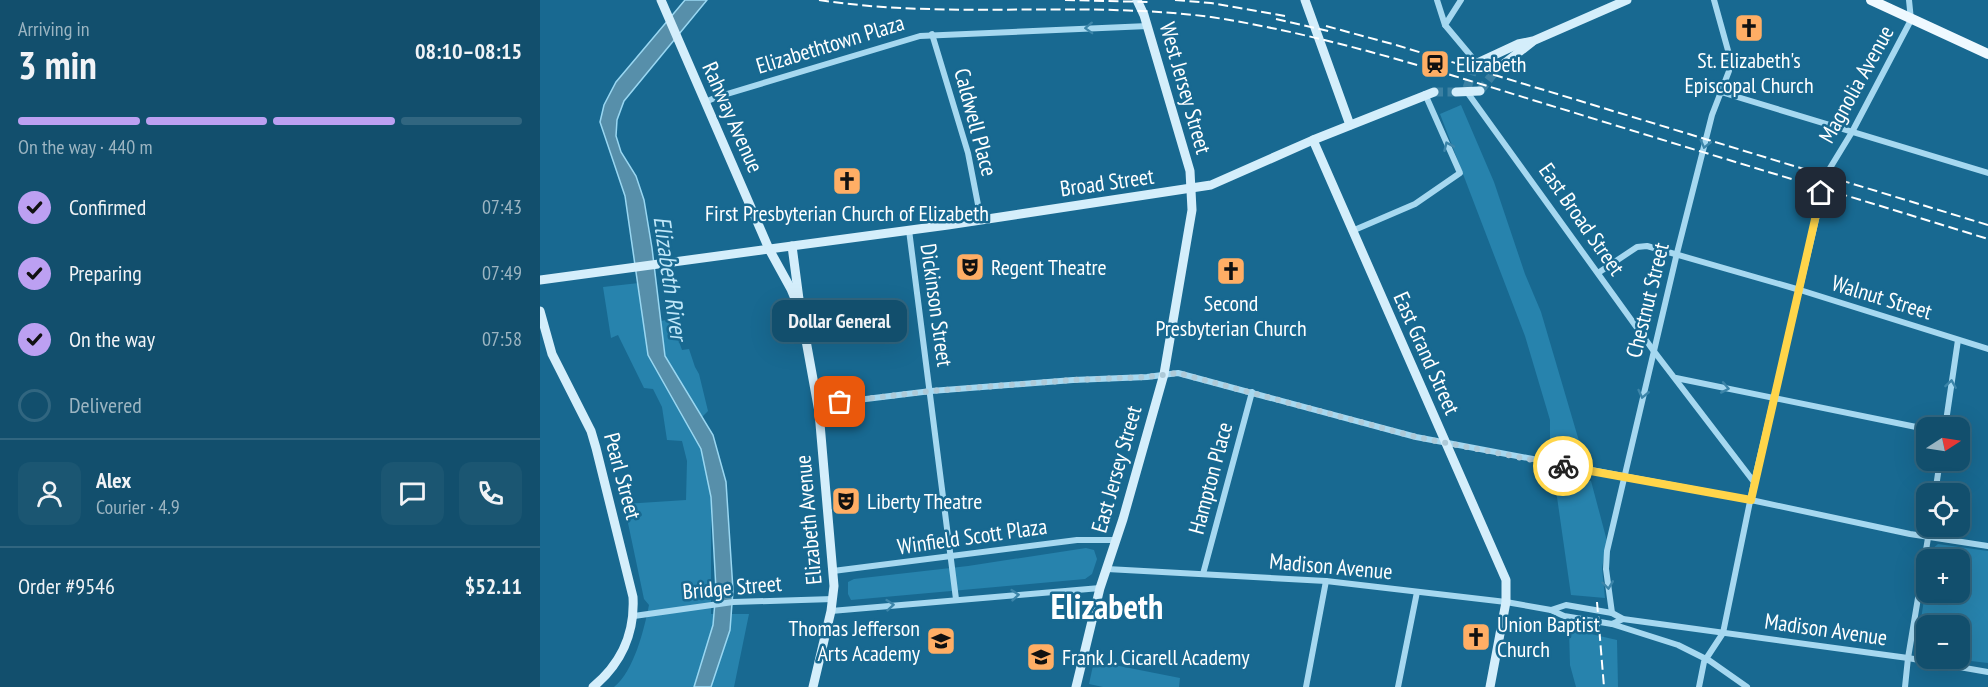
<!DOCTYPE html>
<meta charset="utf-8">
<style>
body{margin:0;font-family:"PT Sans Narrow",sans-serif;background:#1b5672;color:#f1f3f6;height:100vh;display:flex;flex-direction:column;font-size:22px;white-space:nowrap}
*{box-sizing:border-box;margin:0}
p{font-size:20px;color:#9cb5c2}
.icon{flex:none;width:33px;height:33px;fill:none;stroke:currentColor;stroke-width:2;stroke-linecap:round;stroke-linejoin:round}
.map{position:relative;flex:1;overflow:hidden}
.panel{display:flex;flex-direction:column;background:#124f6d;width:540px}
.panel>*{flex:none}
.needle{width:39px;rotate:78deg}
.fabs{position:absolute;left:1376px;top:417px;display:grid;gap:12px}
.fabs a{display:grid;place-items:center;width:54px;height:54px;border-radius:12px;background:#124f6d;box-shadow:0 6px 24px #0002,0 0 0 2px #316680;font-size:30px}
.pin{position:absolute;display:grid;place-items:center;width:51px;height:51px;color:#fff;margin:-26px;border-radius:12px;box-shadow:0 3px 9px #0006}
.courier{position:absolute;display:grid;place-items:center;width:60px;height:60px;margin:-30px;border:4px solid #ffd54a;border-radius:50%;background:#fff;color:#222;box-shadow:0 2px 8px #0007}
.bubble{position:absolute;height:42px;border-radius:12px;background:#124f6d;box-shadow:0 6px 24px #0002,0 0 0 2px #316680;font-size:20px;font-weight:800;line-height:42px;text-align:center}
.summary em{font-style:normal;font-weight:800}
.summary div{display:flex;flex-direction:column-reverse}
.summary{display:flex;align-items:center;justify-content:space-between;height:102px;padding:0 18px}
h1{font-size:39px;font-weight:800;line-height:45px}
.bar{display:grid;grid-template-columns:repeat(4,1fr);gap:9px 6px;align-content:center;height:72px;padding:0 18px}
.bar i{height:8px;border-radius:4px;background:#316680}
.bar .active{background:#bca0f2}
.bar p{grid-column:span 4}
.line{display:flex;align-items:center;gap:15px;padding:0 18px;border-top:2px solid #316680}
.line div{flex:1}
.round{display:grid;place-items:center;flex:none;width:63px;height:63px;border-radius:12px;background:#1b5672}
ol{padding:0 18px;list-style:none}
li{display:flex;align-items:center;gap:18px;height:66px}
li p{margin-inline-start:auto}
li .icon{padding:6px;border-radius:50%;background:#bca0f2;color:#111;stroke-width:4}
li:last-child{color:#9cb5c2}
li i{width:33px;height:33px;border:3px solid #316680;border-radius:50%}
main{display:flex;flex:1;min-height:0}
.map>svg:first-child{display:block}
.green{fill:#2783ad}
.water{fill:#578faa;stroke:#99d7f2;stroke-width:1.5}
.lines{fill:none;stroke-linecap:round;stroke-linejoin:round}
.secondary-tunnel{stroke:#3b80a2;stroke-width:9;stroke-dasharray:9 4.5;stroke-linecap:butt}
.street{stroke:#a6d8f0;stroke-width:6}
.secondary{stroke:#d4eefb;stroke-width:9}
.primary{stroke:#eff9ff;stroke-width:10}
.rail{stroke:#fff;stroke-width:2;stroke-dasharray:10 4.5;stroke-linecap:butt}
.oneway{stroke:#3c85a9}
.done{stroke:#aecad8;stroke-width:6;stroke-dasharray:0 10.8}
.route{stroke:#ffd54a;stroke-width:8}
.labels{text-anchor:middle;stroke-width:5;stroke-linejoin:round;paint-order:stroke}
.street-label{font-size:22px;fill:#fff;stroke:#186991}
.poi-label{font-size:22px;fill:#fff;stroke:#186991;text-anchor:start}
.water-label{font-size:24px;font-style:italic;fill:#bee6f8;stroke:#186991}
.town-label{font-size:34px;font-weight:bold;fill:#fff;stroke:#186991}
</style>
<main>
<section class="panel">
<div class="summary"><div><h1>3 min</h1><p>Arriving in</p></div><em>08:10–08:15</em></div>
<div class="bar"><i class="active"></i><i class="active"></i><i class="active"></i><i></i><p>On the way · 440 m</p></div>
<ol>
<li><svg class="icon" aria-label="check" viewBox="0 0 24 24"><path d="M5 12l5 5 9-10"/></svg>Confirmed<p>07:43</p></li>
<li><svg class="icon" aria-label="check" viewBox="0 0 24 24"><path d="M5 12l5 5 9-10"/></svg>Preparing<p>07:49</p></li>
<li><svg class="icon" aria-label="check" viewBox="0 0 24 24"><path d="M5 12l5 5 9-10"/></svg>On the way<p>07:58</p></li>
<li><i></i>Delivered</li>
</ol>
<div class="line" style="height:108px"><a class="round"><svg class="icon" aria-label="person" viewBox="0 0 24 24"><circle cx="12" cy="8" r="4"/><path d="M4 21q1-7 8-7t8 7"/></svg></a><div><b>Alex</b><p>Courier · 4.9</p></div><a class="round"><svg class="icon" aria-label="chat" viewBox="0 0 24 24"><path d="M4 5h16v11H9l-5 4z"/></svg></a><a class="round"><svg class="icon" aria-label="phone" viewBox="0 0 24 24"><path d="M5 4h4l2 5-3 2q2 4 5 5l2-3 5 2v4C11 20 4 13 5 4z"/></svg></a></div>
<div class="line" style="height:78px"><div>Order #9546</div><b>$52.11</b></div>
</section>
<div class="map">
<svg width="1448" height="687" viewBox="0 0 1448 687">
<rect width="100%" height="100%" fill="#186991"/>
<g class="green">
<polygon points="921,105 954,182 985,274 1001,312 1044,458 1006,449 1010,441 1010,420 985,336 900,114"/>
<path d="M99,283L108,355L161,449L171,497V614H209L194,687H74C94,671 104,630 109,605L104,599L84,504L146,500L147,461L142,441L127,440L122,407L113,389L104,388L78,335L71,338L63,287Z"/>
<polygon points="131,319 142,350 149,349 155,367 159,374 168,411 162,417 125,356 121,321"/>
<polygon points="1014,476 1051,481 1067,541 1062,568 1065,598 1031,595"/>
<polygon points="1398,544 1448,551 1448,663 1414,659 1419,658 1419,626 1386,626 1386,654 1376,651 1386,587 1386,592 1419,592 1419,560 1390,559 1392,549"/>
<polygon points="546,548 554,550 557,559 552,574 545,579 311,600 308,594 308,582 314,579 428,566"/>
<polygon points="1029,629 1077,640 1078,687 1036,687 1030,665"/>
<polygon points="554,661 640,678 639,687 563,687 549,684"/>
</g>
<polygon class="water" points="145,0 167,0 84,101 77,120 76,136 81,152 96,176 104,200 112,248 125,356 173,435 186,482 193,590 190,630 171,687 154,687 173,625 176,590 171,497 161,449 108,355 85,196 60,122 64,105 76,82"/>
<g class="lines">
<g class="secondary-tunnel">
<polyline points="927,88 935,64"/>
<polyline points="940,91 956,70"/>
<polyline points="894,92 916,92"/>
</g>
<g class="street">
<polyline points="897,0 905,25"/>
<polyline points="921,0 905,25 936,62"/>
<polyline points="392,34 428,153 441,220"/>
<polyline points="927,92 1113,350 1214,482"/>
<polyline points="1181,92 1448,173"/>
<polyline points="165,102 177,97 380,36 608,26"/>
<polyline points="369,230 416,599"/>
<polyline points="812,231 875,204 920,173 885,94"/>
<polyline points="1058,273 1097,247 1107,246 1260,290 1448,349"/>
<polyline points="1136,378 1386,429"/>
<polyline points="277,405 391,391 533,380 607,377 638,373 876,437 1211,500 1370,534 1448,546"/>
<polyline points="1405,428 1418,340"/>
<polyline points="1395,494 1400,460"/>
<polyline points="567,569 786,581 966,602 1011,610 1024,616 1072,624 1083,619"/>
<polyline points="293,571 537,540 577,540"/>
<polyline points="663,574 712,392"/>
<polyline points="1011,610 1026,605 1072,613 1083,619 1368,658 1448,672"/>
<polyline points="291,611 560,588"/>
<polyline points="1072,613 1066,569 1067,551 1137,253 1172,115 1189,71 1189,54 1174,0"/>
<polyline points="94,616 193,602 293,599"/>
<polyline points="1072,624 1138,645 1170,661 1207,687"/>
<polyline points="766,687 786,581"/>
<polyline points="858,687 877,592"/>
<polyline points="1159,687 1164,662 1183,633 1214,482 1287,173 1312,132 1371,20 1369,0"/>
<polyline points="1365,687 1368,658 1390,526"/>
</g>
<g class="secondary">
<polyline points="121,0 229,249 251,289 261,313 279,412 294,586 291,611 273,687"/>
<polyline points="765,0 810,125"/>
<polyline points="935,64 978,44 993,41 1087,0"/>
<polyline points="956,70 992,42"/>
<polyline points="916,92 940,91"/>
<polyline points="773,140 966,580 966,602 950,687"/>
<polyline points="252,246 259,299"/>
<polyline points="0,280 408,225 671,185 773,140 894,92"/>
<path d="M0,311L12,354L51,431L56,448L93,597C95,633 81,664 53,687"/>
<polyline points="536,687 560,588 583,519 624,374 652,210 650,171 604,15 597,0"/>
</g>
<polyline class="primary" points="1331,0 1448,54"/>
<g class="rail">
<path d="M279,0C409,20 541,0 671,17C794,36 913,76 1032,112C1171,155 1309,196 1448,239"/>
<polyline points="525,0 609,2"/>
<polyline points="635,0 671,3 745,16"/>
<polyline points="736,19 792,32"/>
<polyline points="786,26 856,45 1448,225"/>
<polyline points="1033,456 1038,481"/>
<polyline points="1057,602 1064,687"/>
</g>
</g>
<defs><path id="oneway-chevron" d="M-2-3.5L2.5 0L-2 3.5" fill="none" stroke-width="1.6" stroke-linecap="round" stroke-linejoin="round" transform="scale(1.5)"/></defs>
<g class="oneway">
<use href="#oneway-chevron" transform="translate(549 28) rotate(178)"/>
<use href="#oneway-chevron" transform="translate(1165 144) rotate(104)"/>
<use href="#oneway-chevron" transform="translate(908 146) rotate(-114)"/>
<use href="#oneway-chevron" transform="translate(1411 384) rotate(-81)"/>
<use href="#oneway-chevron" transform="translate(1185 388) rotate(11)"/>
<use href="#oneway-chevron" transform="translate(1103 394) rotate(103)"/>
<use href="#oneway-chevron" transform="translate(1068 585) rotate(83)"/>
<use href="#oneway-chevron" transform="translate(475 595) rotate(-5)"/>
<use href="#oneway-chevron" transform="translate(350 605) rotate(-5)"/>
</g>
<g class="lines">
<polyline class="done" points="300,402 391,391 533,380 607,377 638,373 876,437 1023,466"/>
<polyline class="route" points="1023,466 1211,500 1281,193"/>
</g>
<defs>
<g id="church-square" transform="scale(1.5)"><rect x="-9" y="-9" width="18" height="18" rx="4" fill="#ffae65" stroke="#186991"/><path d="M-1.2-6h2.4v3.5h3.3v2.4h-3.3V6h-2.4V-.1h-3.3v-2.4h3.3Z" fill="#111"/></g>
<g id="station-square" transform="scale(1.5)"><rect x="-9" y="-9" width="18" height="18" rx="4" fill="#ffae65" stroke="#186991"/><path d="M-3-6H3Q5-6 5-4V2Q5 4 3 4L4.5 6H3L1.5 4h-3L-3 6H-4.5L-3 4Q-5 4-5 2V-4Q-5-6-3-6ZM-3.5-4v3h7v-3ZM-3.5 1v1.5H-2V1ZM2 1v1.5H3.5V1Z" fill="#111"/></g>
<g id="theatre-square" transform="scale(1.5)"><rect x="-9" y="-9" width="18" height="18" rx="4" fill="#ffae65" stroke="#186991"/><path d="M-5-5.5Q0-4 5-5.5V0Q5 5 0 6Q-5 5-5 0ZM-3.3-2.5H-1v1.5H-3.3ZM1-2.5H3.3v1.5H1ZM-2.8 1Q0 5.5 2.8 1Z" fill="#111"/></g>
<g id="school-square" transform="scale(1.5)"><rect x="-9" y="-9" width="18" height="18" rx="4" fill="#ffae65" stroke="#186991"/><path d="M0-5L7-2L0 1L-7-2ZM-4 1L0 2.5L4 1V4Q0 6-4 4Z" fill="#111"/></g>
</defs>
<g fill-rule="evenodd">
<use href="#church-square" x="1209" y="28"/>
<use href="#station-square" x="895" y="64"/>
<use href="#church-square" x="307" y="181"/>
<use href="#theatre-square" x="430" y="267"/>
<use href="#church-square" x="691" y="271"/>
<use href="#theatre-square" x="306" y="501"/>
<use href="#church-square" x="936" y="637"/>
<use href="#school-square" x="401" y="641"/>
<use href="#school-square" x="501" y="657"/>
</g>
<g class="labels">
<g class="street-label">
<text transform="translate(290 44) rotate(-17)" y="8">Elizabethtown Plaza</text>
<text transform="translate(1316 84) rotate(-61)" y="8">Magnolia Avenue</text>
<text transform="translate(646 88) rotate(74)" y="8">West Jersey Street</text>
<text transform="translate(193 117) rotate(66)" y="8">Rahway Avenue</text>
<text transform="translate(436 122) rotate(75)" y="8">Caldwell Place</text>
<text transform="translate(567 182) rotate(-8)" y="8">Broad Street</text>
<text transform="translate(1042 219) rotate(55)" y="8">East Broad Street</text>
<text transform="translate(1342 297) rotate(17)" y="8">Walnut Street</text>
<text transform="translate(1107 300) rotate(-76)" y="8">Chestnut Street</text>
<text transform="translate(397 305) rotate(82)" y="8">Dickinson Street</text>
<text transform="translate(887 353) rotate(66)" y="8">East Grand Street</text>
<text transform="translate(576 469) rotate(-74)" y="8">East Jersey Street</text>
<text transform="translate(83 476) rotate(75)" y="8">Pearl Street</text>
<text transform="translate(670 478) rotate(-75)" y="8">Hampton Place</text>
<text transform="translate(268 520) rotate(-95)" y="8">Elizabeth Avenue</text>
<text transform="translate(432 536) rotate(-8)" y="8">Winfield Scott Plaza</text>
<text transform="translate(791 566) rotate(5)" y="8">Madison Avenue</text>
<text transform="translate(192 587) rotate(-5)" y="8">Bridge Street</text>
<text transform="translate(1286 629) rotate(8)" y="8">Madison Avenue</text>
</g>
<g class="poi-label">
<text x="1209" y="68" text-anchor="middle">St. Elizabeth's<tspan x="1209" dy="25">Episcopal Church</tspan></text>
<text x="916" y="72">Elizabeth</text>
<text x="307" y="221" text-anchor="middle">First Presbyterian Church of Elizabeth</text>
<text x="451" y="275">Regent Theatre</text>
<text x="691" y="311" text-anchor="middle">Second<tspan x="691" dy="25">Presbyterian Church</tspan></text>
<text x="327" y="509">Liberty Theatre</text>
<text x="957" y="632">Union Baptist<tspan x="957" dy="25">Church</tspan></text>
<text x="380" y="636" text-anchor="end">Thomas Jefferson<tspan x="380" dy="25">Arts Academy</tspan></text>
<text x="522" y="665">Frank J. Cicarell Academy</text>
</g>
<g class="water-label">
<text transform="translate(130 278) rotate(82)" y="8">Elizabeth River</text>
</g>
<g class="town-label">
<text x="567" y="619">Elizabeth</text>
</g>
</g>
</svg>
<div class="fabs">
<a><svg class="needle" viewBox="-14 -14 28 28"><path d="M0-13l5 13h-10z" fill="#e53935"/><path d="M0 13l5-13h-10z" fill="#9cb5c2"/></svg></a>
<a><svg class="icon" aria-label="locate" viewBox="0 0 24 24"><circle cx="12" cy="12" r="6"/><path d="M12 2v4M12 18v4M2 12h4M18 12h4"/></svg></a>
<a>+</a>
<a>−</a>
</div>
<div class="pin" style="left:300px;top:402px;background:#ea580c"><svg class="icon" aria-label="bag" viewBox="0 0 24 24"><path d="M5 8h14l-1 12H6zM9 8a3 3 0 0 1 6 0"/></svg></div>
<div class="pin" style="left:1281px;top:193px;background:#1f2937"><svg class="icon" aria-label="home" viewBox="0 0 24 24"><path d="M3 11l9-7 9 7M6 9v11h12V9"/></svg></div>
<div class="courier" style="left:1023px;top:466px"><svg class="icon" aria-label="bike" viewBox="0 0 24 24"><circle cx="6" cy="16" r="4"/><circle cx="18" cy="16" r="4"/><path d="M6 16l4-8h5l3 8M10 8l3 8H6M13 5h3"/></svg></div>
<div class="bubble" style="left:232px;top:300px;width:135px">Dollar General</div>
</div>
</main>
